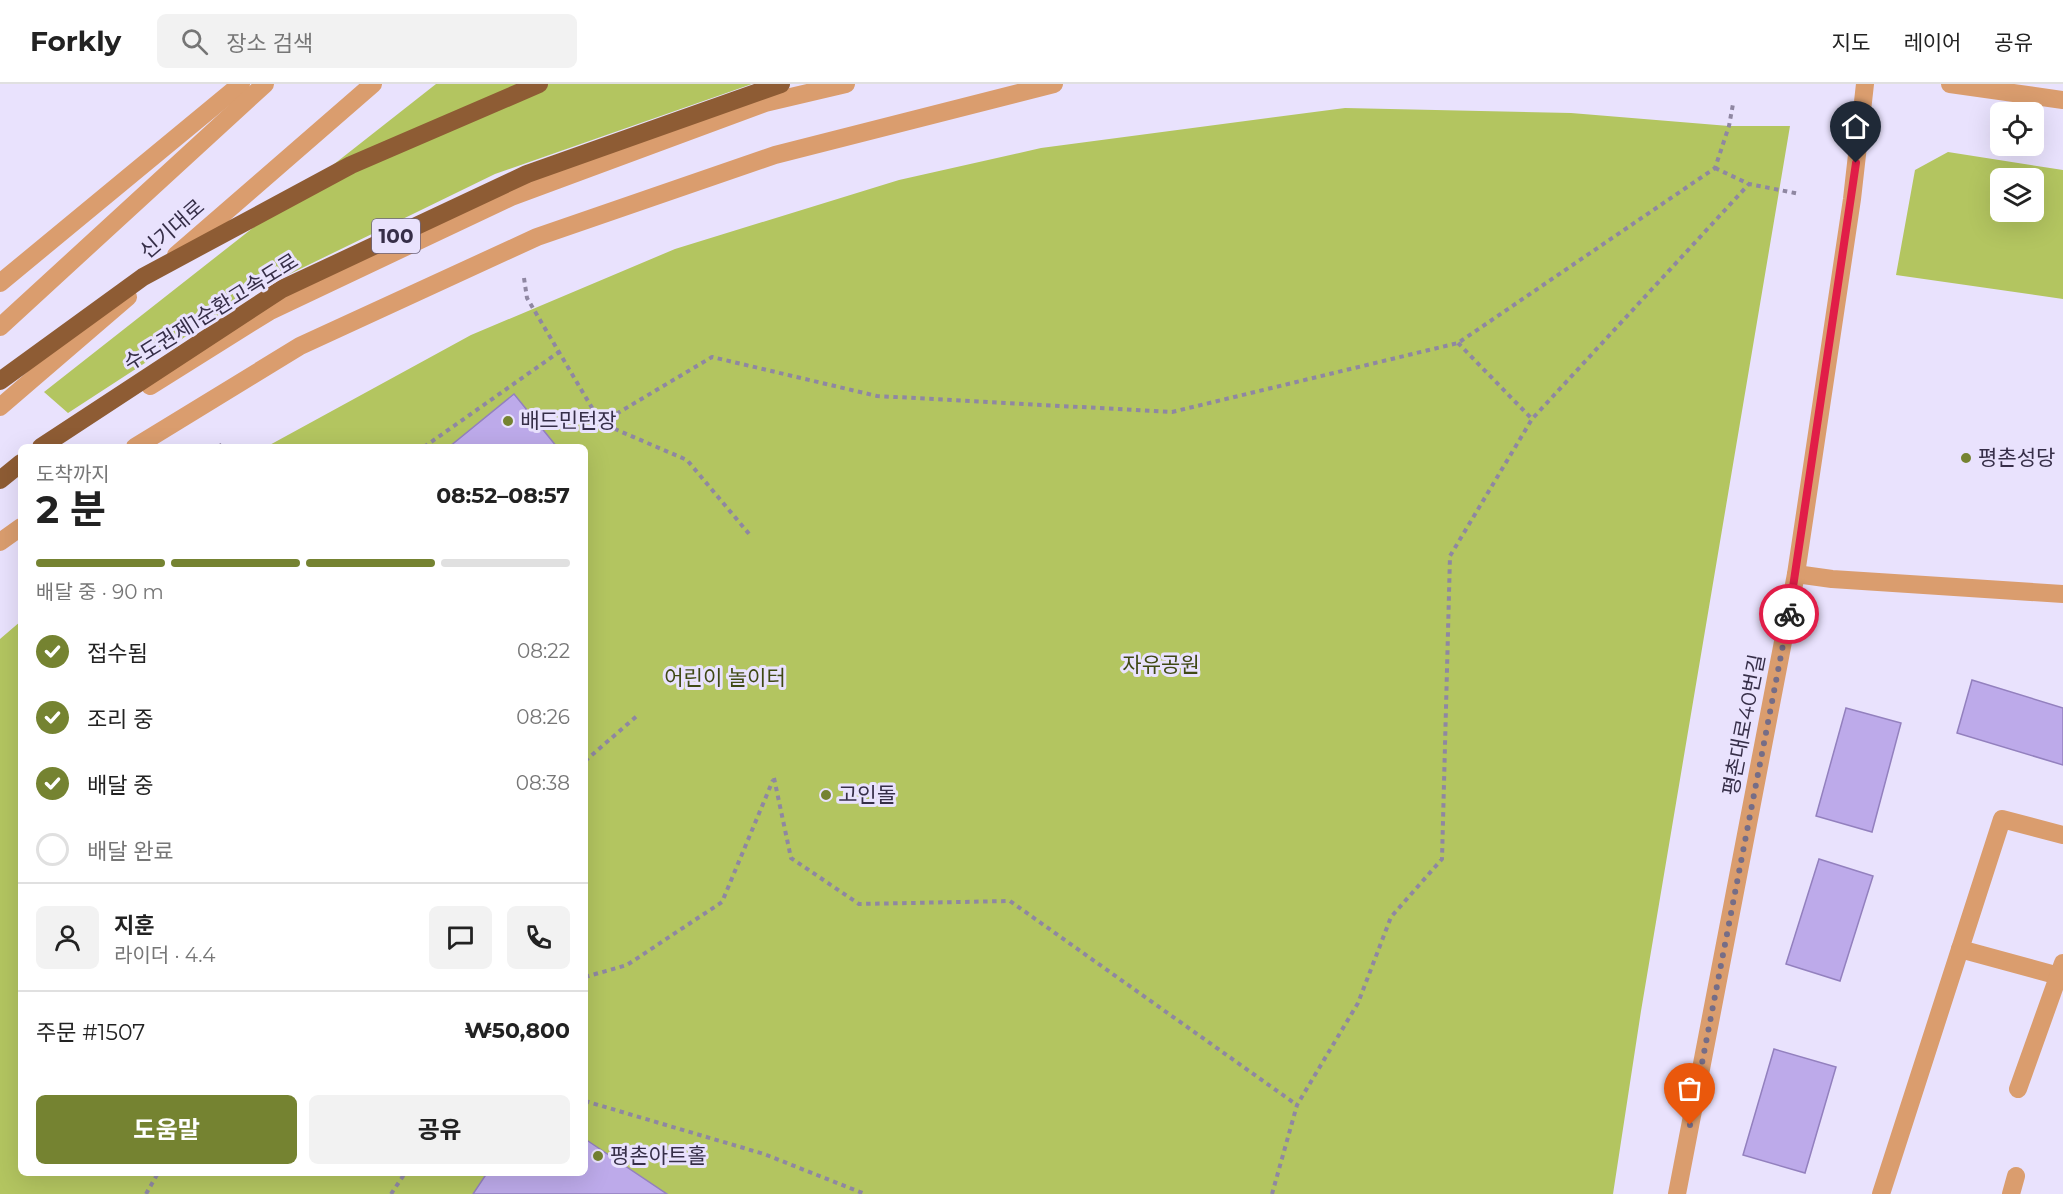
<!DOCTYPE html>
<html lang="ko">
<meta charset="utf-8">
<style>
body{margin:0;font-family:Montserrat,"Noto Sans KR",sans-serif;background:#f2f2f2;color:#222;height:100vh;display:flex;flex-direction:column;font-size:22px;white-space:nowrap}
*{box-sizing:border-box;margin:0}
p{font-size:20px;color:#767676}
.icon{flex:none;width:33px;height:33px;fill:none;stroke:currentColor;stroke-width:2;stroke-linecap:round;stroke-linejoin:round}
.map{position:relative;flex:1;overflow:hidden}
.side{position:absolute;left:18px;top:360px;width:570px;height:732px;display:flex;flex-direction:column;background:#fff;border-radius:9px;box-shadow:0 6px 24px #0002}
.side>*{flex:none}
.buttons{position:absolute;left:1990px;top:18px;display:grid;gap:12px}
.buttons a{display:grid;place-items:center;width:54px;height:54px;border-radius:9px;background:#fff;box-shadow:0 6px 24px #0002;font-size:30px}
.pin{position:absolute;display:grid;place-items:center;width:51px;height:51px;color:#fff;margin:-62px -26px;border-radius:50% 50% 50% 0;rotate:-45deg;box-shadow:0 0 6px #0007}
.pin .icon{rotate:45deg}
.courier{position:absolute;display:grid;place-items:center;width:60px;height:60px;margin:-30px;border:4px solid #e11d48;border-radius:50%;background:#fff;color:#222;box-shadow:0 2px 8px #0007}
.head em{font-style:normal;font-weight:700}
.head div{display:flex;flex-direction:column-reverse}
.head{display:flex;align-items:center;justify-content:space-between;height:102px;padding:0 18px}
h1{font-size:39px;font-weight:700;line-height:45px}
.bar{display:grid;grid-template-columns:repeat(4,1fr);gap:9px 6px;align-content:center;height:72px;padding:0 18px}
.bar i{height:8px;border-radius:4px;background:#e0e0e0}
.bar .on{background:#758331}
.bar p{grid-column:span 4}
.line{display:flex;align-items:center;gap:15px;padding:0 18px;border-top:2px solid #e0e0e0}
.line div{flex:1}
.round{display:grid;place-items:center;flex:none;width:63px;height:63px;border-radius:9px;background:#f2f2f2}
ol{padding:0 18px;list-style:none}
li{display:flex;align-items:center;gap:18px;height:66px}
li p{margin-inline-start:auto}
li .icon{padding:6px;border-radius:50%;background:#758331;color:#fff;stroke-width:4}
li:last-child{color:#767676}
li i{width:33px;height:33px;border:3px solid #e0e0e0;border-radius:50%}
.button{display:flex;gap:12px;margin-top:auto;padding:12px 18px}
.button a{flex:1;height:69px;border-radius:9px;background:#758331;color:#fff;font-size:24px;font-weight:700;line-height:69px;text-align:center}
.button a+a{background:#f2f2f2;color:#222}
header{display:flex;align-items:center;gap:36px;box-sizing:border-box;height:84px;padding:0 30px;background:#fff;border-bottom:2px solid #e0e0e0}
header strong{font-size:28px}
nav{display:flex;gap:33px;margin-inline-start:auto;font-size:21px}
.search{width:420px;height:54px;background:#f2f2f2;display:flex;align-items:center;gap:15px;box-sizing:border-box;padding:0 21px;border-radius:9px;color:#767676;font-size:22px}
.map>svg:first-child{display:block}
.green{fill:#b3c560;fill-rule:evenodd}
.building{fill:#bdaaea;stroke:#9380be;stroke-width:1.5}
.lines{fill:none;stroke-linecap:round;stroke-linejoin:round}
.path{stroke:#8f87a2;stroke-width:4;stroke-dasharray:4.5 4.5;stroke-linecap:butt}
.minor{stroke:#da9d6e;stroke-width:18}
.highway{stroke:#8e5c34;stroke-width:18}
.highway-bridge{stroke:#8e5c34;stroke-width:18}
.done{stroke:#756d87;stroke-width:6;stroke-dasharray:0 10.8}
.route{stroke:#e11d48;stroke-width:8}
.poi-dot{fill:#758331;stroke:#e9e2fd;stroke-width:2}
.labels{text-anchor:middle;stroke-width:6;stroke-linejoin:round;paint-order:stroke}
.shield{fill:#e9e2fd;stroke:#6c647e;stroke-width:1.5}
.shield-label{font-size:20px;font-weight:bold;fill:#362e48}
.street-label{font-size:21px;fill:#362e48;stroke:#e9e2fd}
.poi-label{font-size:21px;fill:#362e48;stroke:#e9e2fd;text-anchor:start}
.park-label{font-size:21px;fill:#3f4814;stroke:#e9e2fd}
</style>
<header>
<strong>Forkly</strong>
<div class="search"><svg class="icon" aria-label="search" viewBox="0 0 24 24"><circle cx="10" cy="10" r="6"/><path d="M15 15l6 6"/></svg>장소 검색</div>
<nav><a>지도</a><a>레이어</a><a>공유</a></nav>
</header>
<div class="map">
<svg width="2063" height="1110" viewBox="0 0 2063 1110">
<rect width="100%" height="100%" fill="#e9e2fd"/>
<g class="green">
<polygon points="436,0 752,0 495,90 257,206 68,329 44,308"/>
<polygon points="1345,24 1571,29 1729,42 1790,42 1641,927 1613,1110 0,1110 0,555 21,537 21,1089 585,1089 585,363 266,363 471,251 675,165 899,96 1041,64"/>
<path d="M1948,68L2063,86V215L1896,191L1915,86ZM2034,94V128H2001V94Z"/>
</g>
<g class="building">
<polygon points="514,310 557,363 449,363"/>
<polygon points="1972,596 2063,624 2063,681 1957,649"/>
<polygon points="1846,624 1901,639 1872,748 1816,732"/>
<polygon points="1819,775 1873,792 1840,897 1786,880"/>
<polygon points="1774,965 1836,983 1805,1089 1743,1071"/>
<polygon points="585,1055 667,1110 473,1110 487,1089 585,1089"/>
</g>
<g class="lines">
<g class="path">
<polyline points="1715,84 1749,100 1800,110"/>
<polyline points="524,194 527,214 601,339 687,376 750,451"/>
<polyline points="1458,259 1532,335"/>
<polyline points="601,339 712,273 877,312 1172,328 1458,259 1715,84 1729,42 1733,20"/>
<polyline points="219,360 221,363"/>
<polyline points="424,363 559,268"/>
<polyline points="585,677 638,631"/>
<polyline points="774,694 791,774 859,820 1010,817 1297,1021"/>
<polyline points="585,893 627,881 722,818 773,696"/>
<polyline points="585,1017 764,1070 865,1110"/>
<polyline points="146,1110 158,1089"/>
<polyline points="391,1110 405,1089"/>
<polyline points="1272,1110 1297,1021 1358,919 1391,833 1442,775 1450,472 1532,335 1749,100"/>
</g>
<g class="minor">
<polyline points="1950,0 2063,16"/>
<polyline points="176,171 373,0"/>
<polyline points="0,199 241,0"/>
<polyline points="0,243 265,0"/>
<polyline points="150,302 270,227 511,113 765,19 846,0"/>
<polyline points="0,323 128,213"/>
<polyline points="135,363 300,262 537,153 775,71 1054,0"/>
<polyline points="0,458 21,443"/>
<polyline points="1796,490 1832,495 2063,510"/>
<polyline points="1960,865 2063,893"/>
<polyline points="2018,1005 2063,879"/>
<polyline points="1677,1110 1796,490 1852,115 1865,0"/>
<polyline points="1881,1110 2002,735 2063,751"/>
<polyline points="2011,1110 2016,1092"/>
</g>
<polyline class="highway" points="41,363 282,205 527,90 781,0"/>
<g class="highway-bridge">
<polyline points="0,297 143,193 351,81 539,0"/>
<polyline points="0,396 21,379"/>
</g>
</g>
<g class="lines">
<polyline class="done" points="1690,1041 1789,530"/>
<polyline class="route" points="1789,530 1856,79"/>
</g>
<g class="poi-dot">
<circle cx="508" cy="337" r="6"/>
<circle cx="1966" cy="374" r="6"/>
<circle cx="826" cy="711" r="6"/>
<circle cx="598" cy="1072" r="6"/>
</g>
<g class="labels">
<rect class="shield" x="372" y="135" width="48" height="34" rx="4.5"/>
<g class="shield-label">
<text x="396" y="159">100</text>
</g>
<g class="street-label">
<text transform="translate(172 145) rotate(-41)" y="7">신기대로</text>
<text transform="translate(211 228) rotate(-32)" y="7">수도권제1순환고속도로</text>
<text transform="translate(1744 641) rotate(-79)" y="7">평촌대로40번길</text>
</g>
<g class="poi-label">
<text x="520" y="344">배드민턴장</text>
<text x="1978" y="381">평촌성당</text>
<text x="838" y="718">고인돌</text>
<text x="610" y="1079">평촌아트홀</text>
</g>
<g class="park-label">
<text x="1161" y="588">자유공원</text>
<text x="725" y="601">어린이 놀이터</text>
</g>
</g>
</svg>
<div class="buttons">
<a><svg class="icon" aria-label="locate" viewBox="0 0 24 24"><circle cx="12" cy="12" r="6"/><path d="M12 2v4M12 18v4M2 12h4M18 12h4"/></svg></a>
<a><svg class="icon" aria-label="layers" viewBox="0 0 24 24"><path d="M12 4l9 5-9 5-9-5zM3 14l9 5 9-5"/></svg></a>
</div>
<div class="pin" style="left:1690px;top:1041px;background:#ea580c"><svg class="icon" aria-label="bag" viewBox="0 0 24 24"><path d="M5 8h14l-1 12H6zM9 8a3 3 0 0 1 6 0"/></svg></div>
<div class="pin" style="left:1856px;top:79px;background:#1f2937"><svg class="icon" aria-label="home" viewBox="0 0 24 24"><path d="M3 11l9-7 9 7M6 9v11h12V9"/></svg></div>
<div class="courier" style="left:1789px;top:530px"><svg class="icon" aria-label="bike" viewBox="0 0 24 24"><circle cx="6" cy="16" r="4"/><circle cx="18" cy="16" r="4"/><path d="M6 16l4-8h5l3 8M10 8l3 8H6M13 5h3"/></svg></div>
<section class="side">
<div class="head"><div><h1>2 분</h1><p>도착까지</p></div><em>08:52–08:57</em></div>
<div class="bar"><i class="on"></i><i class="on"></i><i class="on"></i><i></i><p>배달 중 · 90 m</p></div>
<ol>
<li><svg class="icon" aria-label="check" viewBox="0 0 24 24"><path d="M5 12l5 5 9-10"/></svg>접수됨<p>08:22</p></li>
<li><svg class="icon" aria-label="check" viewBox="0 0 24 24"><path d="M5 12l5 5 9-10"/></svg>조리 중<p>08:26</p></li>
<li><svg class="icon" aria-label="check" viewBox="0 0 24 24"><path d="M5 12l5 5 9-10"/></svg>배달 중<p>08:38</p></li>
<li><i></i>배달 완료</li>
</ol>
<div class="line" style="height:108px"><a class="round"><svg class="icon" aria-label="person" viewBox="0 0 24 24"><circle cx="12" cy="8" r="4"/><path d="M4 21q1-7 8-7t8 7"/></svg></a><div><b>지훈</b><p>라이더 · 4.4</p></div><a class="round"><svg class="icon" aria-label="chat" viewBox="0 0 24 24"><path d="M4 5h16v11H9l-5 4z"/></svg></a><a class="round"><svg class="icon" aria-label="phone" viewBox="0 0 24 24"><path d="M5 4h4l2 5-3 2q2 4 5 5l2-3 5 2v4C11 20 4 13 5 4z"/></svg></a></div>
<div class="line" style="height:78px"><div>주문 #1507</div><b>₩50,800</b></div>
<div class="button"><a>도움말</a><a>공유</a></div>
</section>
</div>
